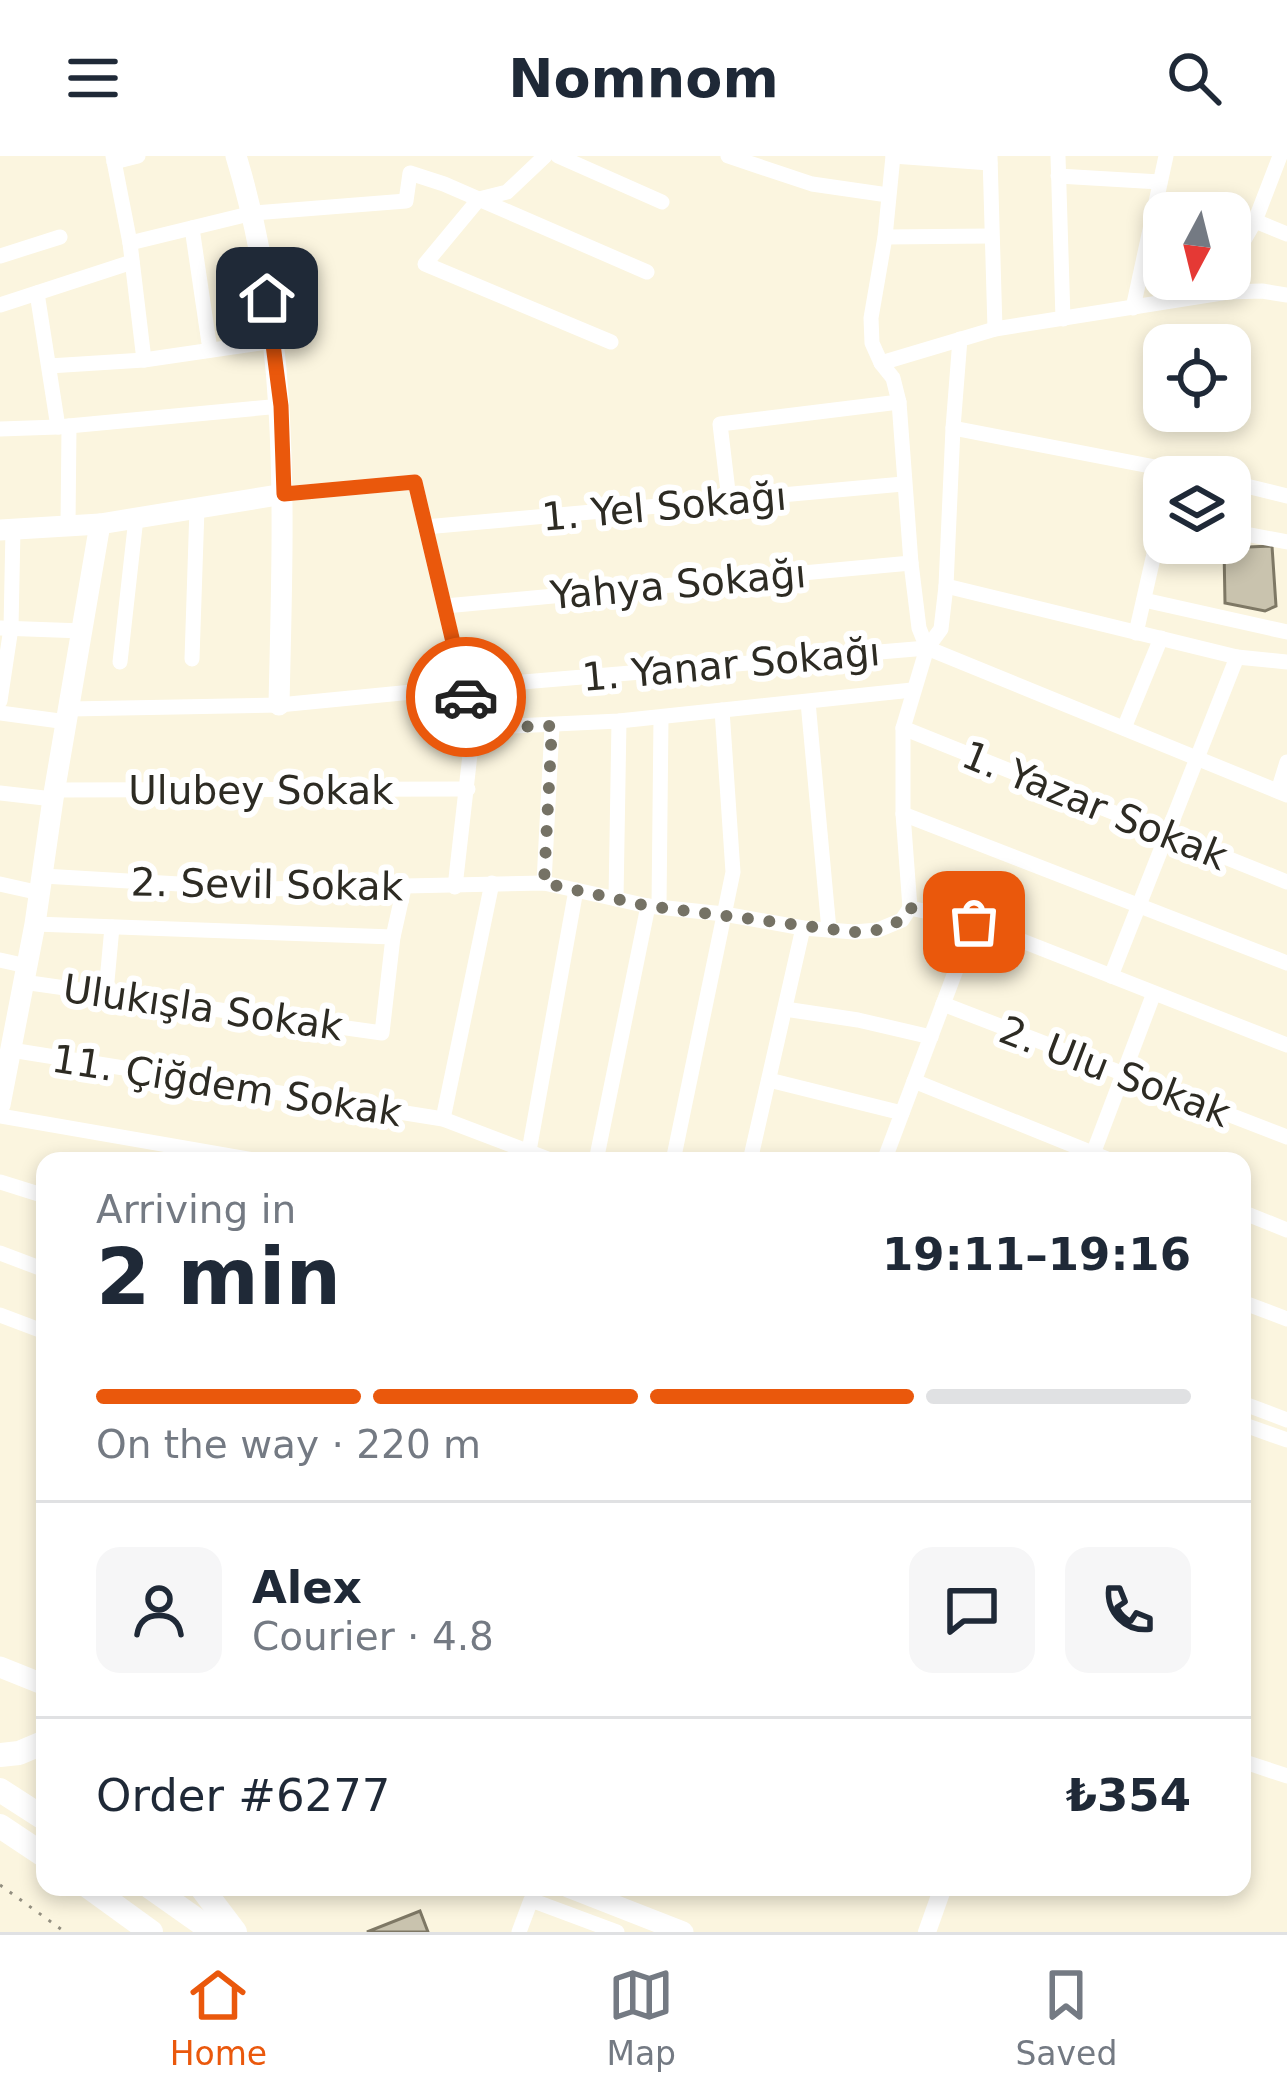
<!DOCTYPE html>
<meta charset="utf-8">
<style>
body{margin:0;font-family:"DejaVu Sans",sans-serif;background:#f6f6f7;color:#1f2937;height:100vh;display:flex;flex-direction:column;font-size:45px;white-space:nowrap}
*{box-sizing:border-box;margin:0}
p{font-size:39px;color:#747a83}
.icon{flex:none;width:66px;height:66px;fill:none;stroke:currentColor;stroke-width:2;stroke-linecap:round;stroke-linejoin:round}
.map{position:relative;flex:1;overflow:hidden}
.details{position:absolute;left:36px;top:996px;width:1215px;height:744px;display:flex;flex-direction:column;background:#fff;border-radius:24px;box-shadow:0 6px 18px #0003}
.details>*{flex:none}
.needle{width:78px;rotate:187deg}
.buttons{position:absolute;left:1143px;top:36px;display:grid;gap:24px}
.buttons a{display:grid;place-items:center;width:108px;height:108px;border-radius:24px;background:#fff;box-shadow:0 6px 18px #0003;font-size:60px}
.pin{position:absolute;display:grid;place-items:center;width:102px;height:102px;color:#fff;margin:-51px;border-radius:24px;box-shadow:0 6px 18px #0006}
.courier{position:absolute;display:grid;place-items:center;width:120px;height:120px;margin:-60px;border:9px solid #ea580c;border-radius:50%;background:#fff;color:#222;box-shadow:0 3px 15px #0007}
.head em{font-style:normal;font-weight:800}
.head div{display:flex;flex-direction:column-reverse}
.head{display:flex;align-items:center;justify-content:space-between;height:204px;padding:0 60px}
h1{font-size:78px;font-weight:800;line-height:90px}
.bar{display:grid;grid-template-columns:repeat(4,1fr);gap:18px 12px;align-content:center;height:144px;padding:0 60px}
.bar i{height:15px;border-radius:9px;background:#e0e1e3}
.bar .on{background:#ea580c}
.bar p{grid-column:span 4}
.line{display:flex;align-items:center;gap:30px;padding:0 60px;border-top:3px solid #e0e1e3}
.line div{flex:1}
.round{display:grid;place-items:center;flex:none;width:126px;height:126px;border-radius:24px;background:#f6f6f7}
header{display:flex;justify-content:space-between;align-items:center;height:156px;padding:0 60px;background:#fff;font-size:54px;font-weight:800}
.tabs{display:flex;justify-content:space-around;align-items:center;height:168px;border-top:3px solid #e0e1e3;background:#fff;font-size:33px;color:#747a83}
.tabs a{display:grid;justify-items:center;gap:6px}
.tabs .on{color:#ea580c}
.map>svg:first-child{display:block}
.building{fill:#c9c3ae;stroke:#7e7865;stroke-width:3}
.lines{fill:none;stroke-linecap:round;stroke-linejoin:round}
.path{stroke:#928e7f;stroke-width:3;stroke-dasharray:3 9;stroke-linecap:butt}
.minor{stroke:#fff;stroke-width:15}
.tertiary{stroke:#fff;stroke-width:18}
.secondary{stroke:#fff;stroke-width:21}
.primary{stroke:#fff;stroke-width:24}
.done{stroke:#757265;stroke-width:12;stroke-dasharray:0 21.6}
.route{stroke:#ea580c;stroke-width:15}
.labels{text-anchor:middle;stroke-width:12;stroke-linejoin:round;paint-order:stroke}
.street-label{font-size:39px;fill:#2d2b23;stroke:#fff}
</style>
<header><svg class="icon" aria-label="menu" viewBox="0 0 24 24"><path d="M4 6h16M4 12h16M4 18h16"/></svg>Nomnom<svg class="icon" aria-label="search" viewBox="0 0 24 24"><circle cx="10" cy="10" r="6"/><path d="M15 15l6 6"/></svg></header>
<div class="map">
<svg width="1287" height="1776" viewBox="0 0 1287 1776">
<rect width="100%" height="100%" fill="#fbf5df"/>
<g class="building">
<polygon points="1272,390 1276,450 1265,455 1225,447 1224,392"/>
<polygon points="420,1755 428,1776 367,1776"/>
</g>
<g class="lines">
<polyline class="path" points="0,1729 65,1776"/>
<g class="minor">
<polyline points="113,0 130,87 144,204"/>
<polyline points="545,0 507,36 479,43 425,108 611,186"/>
<polyline points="558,0 662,46"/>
<polyline points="728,0 812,28 888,39"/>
<polyline points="893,0 885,81 871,162 872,187 881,207 893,222 899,246 911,407 919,472 927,492"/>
<polyline points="893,0 990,7"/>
<polyline points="990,0 995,173"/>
<polyline points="1058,0 1063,163"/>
<polyline points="114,6 138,0"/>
<polyline points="1058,20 1160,26"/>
<polyline points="1255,65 1287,78"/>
<polyline points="192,72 210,194"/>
<polyline points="885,81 990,80"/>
<polyline points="130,87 253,57 406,45 410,17 444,28 647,116"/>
<polyline points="0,100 60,81"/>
<polyline points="1230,120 1232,105 1255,65 1280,0"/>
<polyline points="37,137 58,271"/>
<polyline points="0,149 132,106"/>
<polyline points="1133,152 1166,0"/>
<polyline points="881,207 995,173 1228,136 1262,135 1287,139"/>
<polyline points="49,210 144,204 274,185"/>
<polyline points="953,272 1207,321"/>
<polyline points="0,273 58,271 281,250"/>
<polyline points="1230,326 1287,340"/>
<polyline points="284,338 415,326 473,572 455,731"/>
<polyline points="729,344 720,268 899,246"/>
<polyline points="68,370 69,270"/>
<polyline points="425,371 903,328"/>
<polyline points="1230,375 1287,386"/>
<polyline points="946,430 1237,501 1287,506"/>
<polyline points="1144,444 1287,476"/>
<polyline points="445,450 911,407"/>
<polyline points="0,472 83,475"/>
<polyline points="1136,477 1164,354"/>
<polyline points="192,503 197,352"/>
<polyline points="120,506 136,362"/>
<polyline points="0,545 11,472 13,373"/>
<polyline points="808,546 829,774"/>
<polyline points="70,553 279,549 463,531 927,492 1287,639"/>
<polyline points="0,557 67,566"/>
<polyline points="473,572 619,565 912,534"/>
<polyline points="903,572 1287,726"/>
<polyline points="1124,572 1161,482"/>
<polyline points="55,634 468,633"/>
<polyline points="1278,635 1287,606"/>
<polyline points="0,637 53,643"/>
<polyline points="903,658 1287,807"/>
<polyline points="43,720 265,733 544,727 648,750 724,758 803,772 854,776 878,774 902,764 910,752 974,766 1287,889"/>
<polyline points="544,727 552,570"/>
<polyline points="0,728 40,737"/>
<polyline points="616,743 619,565"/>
<polyline points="659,751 661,561"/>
<polyline points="910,752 903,658 903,572 927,492 941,473 946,430 953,272 960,183"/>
<polyline points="35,768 393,781"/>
<polyline points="0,804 27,810"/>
<polyline points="1111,820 1237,501"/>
<polyline points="23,826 382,877 393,781 404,732"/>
<polyline points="106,836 112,771"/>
<polyline points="943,848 1287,981"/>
<polyline points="785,853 858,864 931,881"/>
<polyline points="11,894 443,963 553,1005"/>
<polyline points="769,924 902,957"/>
<polyline points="914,925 1112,1005"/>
<polyline points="0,960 260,1005"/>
<polyline points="443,963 492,727"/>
<polyline points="529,995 576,734"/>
<polyline points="1091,1003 1154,837"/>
<polyline points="596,1005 648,750"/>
<polyline points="673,1005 733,716 722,554"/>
<polyline points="750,1005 803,772"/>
<polyline points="884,1005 974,766"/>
<polyline points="0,1026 45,1040"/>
<polyline points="1242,1056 1287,1074"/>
<polyline points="0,1097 45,1114"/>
<polyline points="1242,1146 1287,1163"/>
<polyline points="0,1159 45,1176"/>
<polyline points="1242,1247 1287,1264"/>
<polyline points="1242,1268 1287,1284"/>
<polyline points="1242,1605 1287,1620"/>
<polyline points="519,1776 531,1744 617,1776"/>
</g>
<polyline class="tertiary" points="927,1776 943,1731"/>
<g class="secondary">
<path d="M236,0C292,184 283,360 279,549"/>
<polyline points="0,374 100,368 284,338"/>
<polyline points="0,949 35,768 53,643 100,368"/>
<polyline points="0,1511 45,1529"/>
<polyline points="568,1731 683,1776"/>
</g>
<g class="primary">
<polyline points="0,1599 19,1597 45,1586"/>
<polyline points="0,1634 45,1663"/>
<polyline points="0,1670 45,1700"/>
<polyline points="89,1731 151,1776"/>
<polyline points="150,1731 214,1776"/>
<polyline points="201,1731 235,1776"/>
</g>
</g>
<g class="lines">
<polyline class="done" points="466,541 473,572 552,570 544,727 648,750 854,776 878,774 902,764 910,752 974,766"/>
<polyline class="route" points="267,142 281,250 284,338 415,326 466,541"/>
</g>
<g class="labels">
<g class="street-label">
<text transform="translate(664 350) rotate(-5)" y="14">1. Yel Sokağı</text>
<text transform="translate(678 428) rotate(-5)" y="14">Yahya Sokağı</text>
<text transform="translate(731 508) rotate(-5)" y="14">1. Yanar Sokağı</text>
<text x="261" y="648">Ulubey Sokak</text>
<text transform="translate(1095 649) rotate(22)" y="14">1. Yazar Sokak</text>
<text transform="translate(267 728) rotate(1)" y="14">2. Sevil Sokak</text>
<text transform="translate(203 851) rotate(8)" y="14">Ulukışla Sokak</text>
<text transform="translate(1115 915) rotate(21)" y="14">2. Ulu Sokak</text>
<text transform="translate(227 929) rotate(9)" y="14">11. Çiğdem Sokak</text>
</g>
</g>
</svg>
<div class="buttons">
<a><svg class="needle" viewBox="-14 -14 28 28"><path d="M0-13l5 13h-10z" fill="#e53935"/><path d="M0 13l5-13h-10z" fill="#747a83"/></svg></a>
<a><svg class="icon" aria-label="locate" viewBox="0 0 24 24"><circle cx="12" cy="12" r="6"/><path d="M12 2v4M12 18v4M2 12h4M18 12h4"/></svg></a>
<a><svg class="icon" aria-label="layers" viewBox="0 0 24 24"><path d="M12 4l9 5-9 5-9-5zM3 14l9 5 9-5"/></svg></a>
</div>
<div class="pin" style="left:974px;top:766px;background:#ea580c"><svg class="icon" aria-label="bag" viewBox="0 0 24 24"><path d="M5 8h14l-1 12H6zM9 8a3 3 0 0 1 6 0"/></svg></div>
<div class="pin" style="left:267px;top:142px;background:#1f2937"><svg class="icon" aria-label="home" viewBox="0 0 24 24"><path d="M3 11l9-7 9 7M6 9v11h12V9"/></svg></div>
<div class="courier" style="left:466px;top:541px"><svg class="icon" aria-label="car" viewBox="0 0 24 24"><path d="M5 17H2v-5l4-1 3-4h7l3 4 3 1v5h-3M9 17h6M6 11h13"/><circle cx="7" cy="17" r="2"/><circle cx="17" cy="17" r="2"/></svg></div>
<section class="details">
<div class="head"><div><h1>2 min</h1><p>Arriving in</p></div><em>19:11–19:16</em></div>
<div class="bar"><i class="on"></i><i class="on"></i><i class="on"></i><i></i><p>On the way · 220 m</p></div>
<div class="line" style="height:216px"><a class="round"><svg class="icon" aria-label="person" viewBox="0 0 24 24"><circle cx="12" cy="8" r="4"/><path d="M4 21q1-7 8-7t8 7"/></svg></a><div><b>Alex</b><p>Courier · 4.8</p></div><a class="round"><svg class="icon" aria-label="chat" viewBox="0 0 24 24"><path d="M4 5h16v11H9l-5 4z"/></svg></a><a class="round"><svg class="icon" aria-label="phone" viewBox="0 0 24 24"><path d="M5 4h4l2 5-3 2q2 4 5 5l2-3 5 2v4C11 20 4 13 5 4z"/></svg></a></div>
<div class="line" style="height:156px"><div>Order #6277</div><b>₺354</b></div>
</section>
</div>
<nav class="tabs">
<a class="on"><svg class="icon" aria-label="home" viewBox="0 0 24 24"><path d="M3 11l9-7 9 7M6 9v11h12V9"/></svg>Home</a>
<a><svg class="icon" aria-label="map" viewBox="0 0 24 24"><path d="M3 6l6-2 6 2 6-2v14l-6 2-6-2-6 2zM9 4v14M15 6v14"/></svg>Map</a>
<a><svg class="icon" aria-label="saved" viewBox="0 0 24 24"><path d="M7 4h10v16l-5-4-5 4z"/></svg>Saved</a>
</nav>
